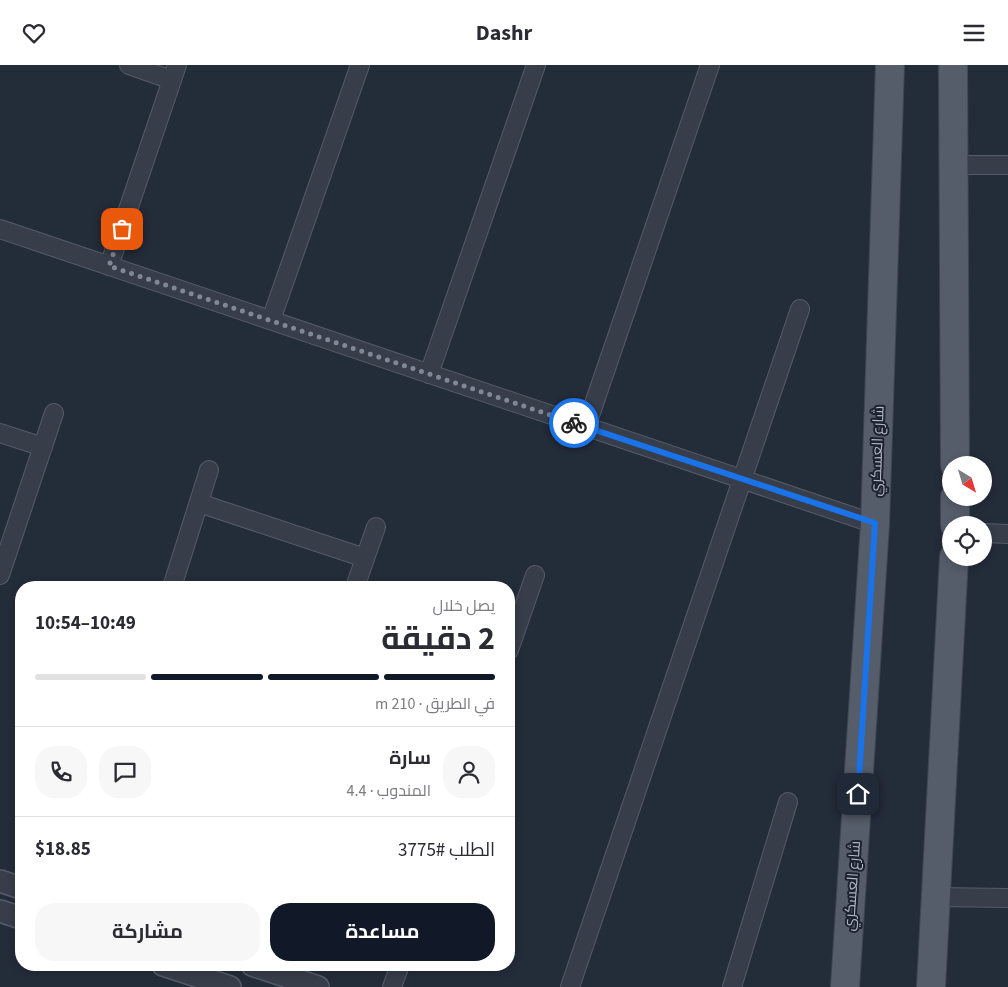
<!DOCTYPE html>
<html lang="ar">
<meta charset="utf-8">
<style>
body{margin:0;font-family:"Source Sans 3",Cairo,sans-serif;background:#f7f7f7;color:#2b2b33;direction:rtl;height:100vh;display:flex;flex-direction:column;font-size:19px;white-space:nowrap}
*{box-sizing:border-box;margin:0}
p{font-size:16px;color:#7c7c81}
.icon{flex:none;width:28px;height:28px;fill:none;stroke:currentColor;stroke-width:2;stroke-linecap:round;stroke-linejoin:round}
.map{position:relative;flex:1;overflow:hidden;direction:ltr}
.sheet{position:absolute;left:15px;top:516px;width:500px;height:390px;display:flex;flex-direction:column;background:#fff;border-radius:20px;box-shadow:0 2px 8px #0003;direction:rtl}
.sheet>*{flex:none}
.needle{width:32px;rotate:142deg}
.fabs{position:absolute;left:942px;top:391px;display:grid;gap:10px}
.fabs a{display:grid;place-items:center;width:50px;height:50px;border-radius:50%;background:#fff;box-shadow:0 2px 8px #0003;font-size:25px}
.pin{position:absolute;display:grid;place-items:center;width:42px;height:42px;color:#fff;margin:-21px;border-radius:10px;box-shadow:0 2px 8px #0006}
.courier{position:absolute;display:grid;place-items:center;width:50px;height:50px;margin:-25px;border:4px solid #1a73e8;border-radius:50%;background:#fff;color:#222;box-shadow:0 1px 6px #0007}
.summary em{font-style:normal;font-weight:700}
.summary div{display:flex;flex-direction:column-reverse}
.summary{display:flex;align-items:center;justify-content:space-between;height:85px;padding:0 20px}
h1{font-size:32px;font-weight:700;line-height:38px}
.bar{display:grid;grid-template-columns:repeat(4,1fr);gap:8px 5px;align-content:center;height:60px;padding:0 20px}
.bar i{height:6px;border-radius:4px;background:#e1e1e2}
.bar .on{background:#111827}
.bar p{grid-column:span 4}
.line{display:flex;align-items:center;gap:12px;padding:0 20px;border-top:1px solid #e1e1e2}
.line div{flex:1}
.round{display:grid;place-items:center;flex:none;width:52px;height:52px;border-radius:20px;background:#f7f7f7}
.primary-button{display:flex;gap:10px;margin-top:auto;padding:10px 20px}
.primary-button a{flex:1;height:58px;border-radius:20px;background:#111827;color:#fff;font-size:20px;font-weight:700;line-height:58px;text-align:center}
.primary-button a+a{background:#f7f7f7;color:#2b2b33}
header{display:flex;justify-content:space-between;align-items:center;height:65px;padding:0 20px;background:#fff;font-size:22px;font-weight:700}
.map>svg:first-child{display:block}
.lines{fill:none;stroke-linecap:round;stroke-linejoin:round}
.minor-casing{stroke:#555c67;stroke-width:20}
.tertiary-casing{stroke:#555c67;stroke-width:24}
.primary-casing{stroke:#404753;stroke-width:30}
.minor{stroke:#373e4a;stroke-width:18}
.tertiary{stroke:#373e4a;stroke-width:21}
.primary{stroke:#555d6a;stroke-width:28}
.done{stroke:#808895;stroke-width:5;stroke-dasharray:0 9}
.route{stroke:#1a73e8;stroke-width:6}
.labels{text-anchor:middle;stroke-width:4;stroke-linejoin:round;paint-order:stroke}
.street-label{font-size:15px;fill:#b2b9c6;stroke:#1c232e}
</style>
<header><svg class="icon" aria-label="menu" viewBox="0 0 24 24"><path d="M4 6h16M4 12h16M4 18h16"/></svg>Dashr<svg class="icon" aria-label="heart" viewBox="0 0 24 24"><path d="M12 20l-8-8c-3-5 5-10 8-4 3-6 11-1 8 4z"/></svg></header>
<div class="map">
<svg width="1008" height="922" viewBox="0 0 1008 922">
<rect width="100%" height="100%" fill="#232c39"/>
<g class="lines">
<g class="minor-casing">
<g id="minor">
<polyline points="129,0 172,15"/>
<polyline points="954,100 1008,100"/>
<polyline points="0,164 875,459"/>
<polyline points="109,201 177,0"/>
<polyline points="271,255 360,0"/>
<polyline points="429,309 536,0"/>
<polyline points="586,362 710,0"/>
<polyline points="0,368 43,382"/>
<polyline points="199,438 365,493"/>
<polyline points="984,468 1008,469"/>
<polyline points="0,510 54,348"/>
<polyline points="172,522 209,405"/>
<polyline points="355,522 376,462"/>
<polyline points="509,585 535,510"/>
<polyline points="936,832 1008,833"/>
<polyline points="392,922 400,900"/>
<polyline points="570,922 800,244"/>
<polyline points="732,922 788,737"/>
</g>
</g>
<g class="tertiary-casing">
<g id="tertiary">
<polyline points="0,816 21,823"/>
<polyline points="0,846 21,853"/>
<polyline points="163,900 230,922"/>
<polyline points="252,900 318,922"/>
</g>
</g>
<g class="primary-casing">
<g id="primary">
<polyline points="953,0 955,400"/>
<polyline points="955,432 955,460"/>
<polyline points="845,922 875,459 890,0"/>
<polyline points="931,922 954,492"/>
</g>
</g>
<use href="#minor" class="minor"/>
<use href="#tertiary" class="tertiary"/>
<use href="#primary" class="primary"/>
</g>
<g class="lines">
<polyline class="done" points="122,164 109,201 574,358"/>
<polyline class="route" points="574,358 875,458 858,729"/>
</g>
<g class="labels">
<g class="street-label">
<text transform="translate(877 386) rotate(-88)" y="5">شارع العسكري</text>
<text transform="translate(852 821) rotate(-86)" y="5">شارع العسكري</text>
</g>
</g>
</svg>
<div class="fabs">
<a><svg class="needle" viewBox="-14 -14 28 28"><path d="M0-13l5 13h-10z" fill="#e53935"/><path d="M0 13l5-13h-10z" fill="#7c7c81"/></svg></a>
<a><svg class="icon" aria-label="locate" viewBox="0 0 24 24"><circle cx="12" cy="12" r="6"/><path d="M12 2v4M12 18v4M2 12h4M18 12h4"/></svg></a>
</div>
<div class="pin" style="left:122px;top:164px;background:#ea580c"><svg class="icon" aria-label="bag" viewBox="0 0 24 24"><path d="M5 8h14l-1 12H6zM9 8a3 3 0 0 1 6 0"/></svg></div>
<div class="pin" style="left:858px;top:729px;background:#1f2937"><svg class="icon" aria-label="home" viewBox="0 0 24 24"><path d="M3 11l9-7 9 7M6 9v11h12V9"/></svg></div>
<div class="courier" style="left:574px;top:358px"><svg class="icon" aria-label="bike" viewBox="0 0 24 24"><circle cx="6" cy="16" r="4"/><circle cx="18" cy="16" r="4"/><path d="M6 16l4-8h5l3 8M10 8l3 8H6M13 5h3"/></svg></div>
<section class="sheet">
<div class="summary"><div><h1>2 دقيقة</h1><p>يصل خلال</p></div><em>10:49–10:54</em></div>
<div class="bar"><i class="on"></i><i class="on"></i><i class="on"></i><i></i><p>في الطريق · 210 m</p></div>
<div class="line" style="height:90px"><a class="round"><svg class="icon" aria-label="person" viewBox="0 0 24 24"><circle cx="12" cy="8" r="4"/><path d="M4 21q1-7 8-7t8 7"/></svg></a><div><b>سارة</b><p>المندوب · 4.4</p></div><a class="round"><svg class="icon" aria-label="chat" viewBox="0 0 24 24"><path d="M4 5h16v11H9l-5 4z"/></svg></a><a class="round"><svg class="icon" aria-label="phone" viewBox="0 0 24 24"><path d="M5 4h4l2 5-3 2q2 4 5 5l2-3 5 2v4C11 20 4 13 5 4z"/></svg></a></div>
<div class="line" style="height:65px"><div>الطلب #3775</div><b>$18.85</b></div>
<div class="primary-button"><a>مساعدة</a><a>مشاركة</a></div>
</section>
</div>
